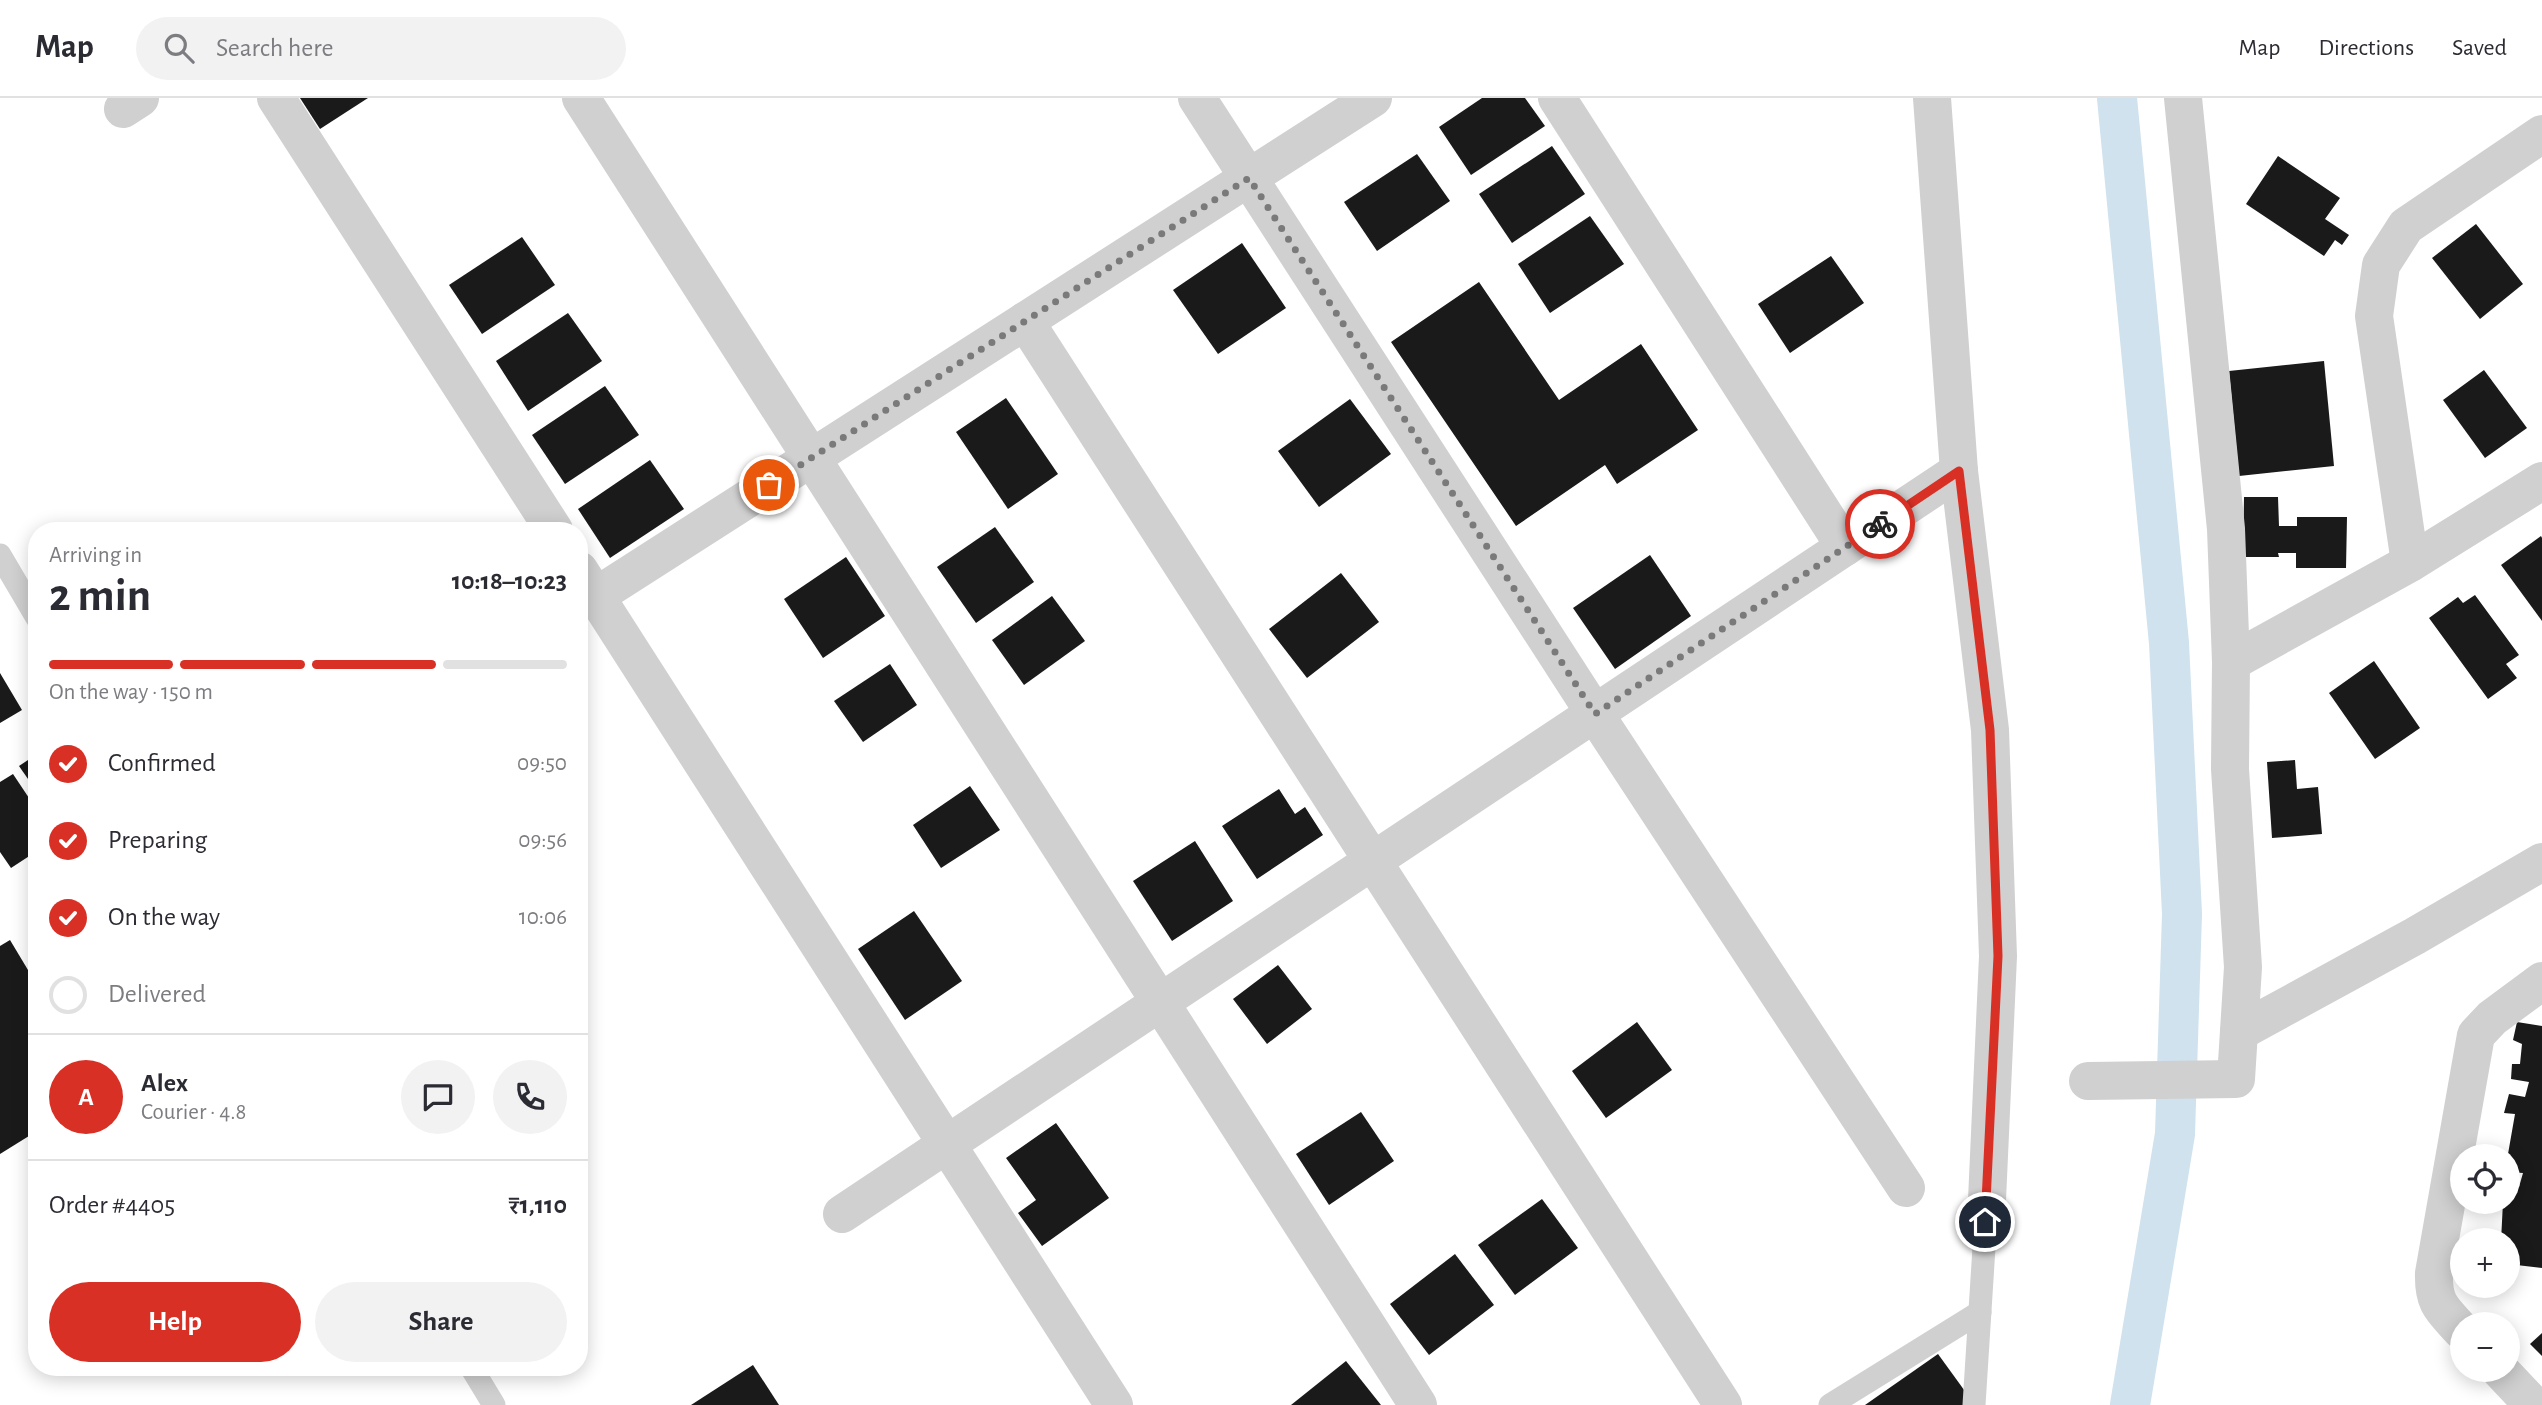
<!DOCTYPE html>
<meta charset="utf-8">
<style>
body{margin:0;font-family:"Alegreya Sans",sans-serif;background:#f2f2f3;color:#2b2b33;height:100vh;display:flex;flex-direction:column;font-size:26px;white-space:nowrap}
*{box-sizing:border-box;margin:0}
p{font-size:23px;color:#7c7c81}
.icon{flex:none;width:38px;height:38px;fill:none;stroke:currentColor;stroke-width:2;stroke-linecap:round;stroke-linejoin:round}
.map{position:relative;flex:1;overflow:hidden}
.side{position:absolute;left:28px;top:424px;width:560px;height:854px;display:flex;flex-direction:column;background:#fff;border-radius:28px;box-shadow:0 4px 18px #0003}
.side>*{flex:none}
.fabs{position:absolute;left:2450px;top:1046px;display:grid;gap:14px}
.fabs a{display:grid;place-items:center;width:70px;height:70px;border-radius:50%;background:#fff;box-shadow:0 4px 18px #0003;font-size:35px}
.pin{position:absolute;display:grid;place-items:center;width:60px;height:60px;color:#fff;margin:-30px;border:4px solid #fff;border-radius:50%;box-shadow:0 2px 7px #0007}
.courier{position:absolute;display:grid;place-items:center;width:70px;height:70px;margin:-35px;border:5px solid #d93025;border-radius:50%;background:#fff;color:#222;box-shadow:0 2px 9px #0007}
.head em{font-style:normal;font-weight:600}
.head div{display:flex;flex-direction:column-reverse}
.head{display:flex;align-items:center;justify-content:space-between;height:119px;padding:0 21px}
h1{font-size:46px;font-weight:600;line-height:52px}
.bar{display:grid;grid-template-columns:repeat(4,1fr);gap:10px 7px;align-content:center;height:84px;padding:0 21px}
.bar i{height:9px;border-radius:5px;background:#e1e1e2}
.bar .current{background:#d93025}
.bar p{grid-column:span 4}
.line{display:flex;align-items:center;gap:18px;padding:0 21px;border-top:2px solid #e1e1e2}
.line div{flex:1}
.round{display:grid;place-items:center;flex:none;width:74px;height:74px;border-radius:37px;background:#f2f2f3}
ol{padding:0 21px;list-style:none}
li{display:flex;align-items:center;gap:21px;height:77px}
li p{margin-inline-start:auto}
li .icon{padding:7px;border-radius:50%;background:#d93025;color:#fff;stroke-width:4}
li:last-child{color:#7c7c81}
li i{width:38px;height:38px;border:4px solid #e1e1e2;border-radius:50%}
.button{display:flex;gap:14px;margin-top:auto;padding:14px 21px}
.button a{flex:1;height:80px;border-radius:42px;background:#d93025;color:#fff;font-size:28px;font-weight:600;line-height:80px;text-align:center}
.button a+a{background:#f2f2f3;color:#2b2b33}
header{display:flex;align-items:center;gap:42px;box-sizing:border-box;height:98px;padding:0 35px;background:#fff;border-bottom:2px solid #e1e1e2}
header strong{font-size:33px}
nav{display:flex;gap:38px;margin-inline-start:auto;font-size:24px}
.search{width:490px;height:63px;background:#f2f2f3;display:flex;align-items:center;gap:18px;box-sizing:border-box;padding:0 24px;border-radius:38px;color:#7c7c81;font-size:26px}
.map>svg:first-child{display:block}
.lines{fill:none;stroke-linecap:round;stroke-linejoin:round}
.canal{stroke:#cfe2ee;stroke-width:40}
.building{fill:#1a1a1a}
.lane{stroke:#d0d0d0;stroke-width:23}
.street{stroke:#d0d0d0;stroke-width:38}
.done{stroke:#7a7a7a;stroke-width:7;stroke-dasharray:0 12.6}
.route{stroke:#d93025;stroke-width:9}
</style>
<header>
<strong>Map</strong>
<div class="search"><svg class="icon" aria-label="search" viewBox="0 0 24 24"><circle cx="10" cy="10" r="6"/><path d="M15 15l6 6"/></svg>Search here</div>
<nav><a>Map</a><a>Directions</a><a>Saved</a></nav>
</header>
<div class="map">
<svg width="2542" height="1307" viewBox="0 0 2542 1307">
<rect width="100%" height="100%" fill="#fff"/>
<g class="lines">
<polyline class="canal" points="2117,0 2169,545 2182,816 2175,1036 2130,1307"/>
</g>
<g class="building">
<polygon points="300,0 368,0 320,31"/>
<polygon points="1482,0 1525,0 1545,28 1471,77 1439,29"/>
<polygon points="1552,48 1585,96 1512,145 1479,96"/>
<polygon points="1417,56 1450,103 1377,153 1344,104"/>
<polygon points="2278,58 2340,100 2325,121 2349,137 2342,147 2335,142 2324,158 2246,106"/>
<polygon points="1590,118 1624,166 1550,215 1518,166"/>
<polygon points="2476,126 2523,186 2480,221 2432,160"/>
<polygon points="522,139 555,187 482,236 449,187"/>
<polygon points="1242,145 1286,210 1218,256 1173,192"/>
<polygon points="1831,158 1864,205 1790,255 1758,206"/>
<polygon points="1479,184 1559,302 1641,246 1698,332 1617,386 1605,367 1516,428 1391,244"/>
<polygon points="568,215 602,263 528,313 496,263"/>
<polygon points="2324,263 2334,368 2239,378 2229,273"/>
<polygon points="2484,272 2527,330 2485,360 2443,302"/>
<polygon points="605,288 639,337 565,386 532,337"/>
<polygon points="1006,300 1058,376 1008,411 956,334"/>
<polygon points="1350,301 1391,356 1319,409 1278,353"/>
<polygon points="650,362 684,411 610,460 578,411"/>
<polygon points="2244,399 2278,399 2279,428 2297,428 2297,419 2347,419 2346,470 2296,470 2296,455 2278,455 2279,459 2243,459"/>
<polygon points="995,429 1034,484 976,525 937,469"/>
<polygon points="2541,438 2542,440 2542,523 2501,467"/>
<polygon points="1650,457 1691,518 1615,571 1573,510"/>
<polygon points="846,459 885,518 823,560 784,501"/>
<polygon points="1341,475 1379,524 1307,580 1269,531"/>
<polygon points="2475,497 2519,557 2506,566 2517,580 2488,601 2429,520 2458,499 2463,505"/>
<polygon points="1052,498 1085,543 1024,587 992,542"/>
<polygon points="2374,563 2420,630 2375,661 2329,595"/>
<polygon points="890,566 917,607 863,644 834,603"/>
<polygon points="0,575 22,612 0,625"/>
<polygon points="37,656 37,694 19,668"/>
<polygon points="2295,662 2297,691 2318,689 2322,736 2272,740 2267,664"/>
<polygon points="13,676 37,712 37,753 11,770 0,754 0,684"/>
<polygon points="970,688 1000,732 941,770 913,727"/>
<polygon points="1279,691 1295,716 1305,709 1323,737 1257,781 1222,728"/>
<polygon points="1195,743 1233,803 1172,843 1133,783"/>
<polygon points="914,813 962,883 905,922 858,851"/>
<polygon points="10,842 37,887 37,1033 0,1056 0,848"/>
<polygon points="1278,867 1312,911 1267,946 1233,901"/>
<polygon points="1637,924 1672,972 1606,1020 1572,973"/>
<polygon points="2517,924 2542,928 2542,1170 2508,1166 2508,1143 2501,1143 2503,1104 2508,1104 2508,1089 2519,1089 2523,1075 2508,1074 2508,1059 2498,1059 2498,1054 2508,1056 2515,1016 2504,1015 2509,996 2525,999 2529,984 2511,981 2512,966 2520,966 2522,946 2513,942"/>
<polygon points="1361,1014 1394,1063 1329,1107 1296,1056"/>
<polygon points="1056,1025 1109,1100 1042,1148 1018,1115 1036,1102 1006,1060"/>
<polygon points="1542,1101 1578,1150 1515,1197 1478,1147"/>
<polygon points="1455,1156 1494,1207 1429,1257 1390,1206"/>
<polygon points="2542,1235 2542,1258 2530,1246"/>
<polygon points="1938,1256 1967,1296 1964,1307 1865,1307"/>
<polygon points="1346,1263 1381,1307 1291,1307"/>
<polygon points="753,1267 779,1307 691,1307"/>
</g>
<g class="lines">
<g class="lane">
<polyline points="0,457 37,520"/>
<polyline points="471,1269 494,1307"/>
<polyline points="1830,1307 1980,1214"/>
<polyline points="1974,1307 1987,1102"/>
</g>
<g class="street">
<polyline points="276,0 554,432"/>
<polyline points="581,0 1418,1307"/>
<polyline points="1197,0 1595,616 1906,1090"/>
<polyline points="1557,0 1845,449"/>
<polyline points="1932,0 1959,373 1990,632 1998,858 1987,1102"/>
<polyline points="123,11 140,0"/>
<polyline points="1025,223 1723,1307"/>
<polyline points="2410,465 2374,218 2381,167 2406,128 2542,36"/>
<polyline points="579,472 1114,1307"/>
<polyline points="596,498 1373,0"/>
<polyline points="2231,564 2410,465 2542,383"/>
<polyline points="2239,934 2415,838 2542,764"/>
<polyline points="2088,983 2236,981 2243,869 2230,671 2231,564 2226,431 2183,0"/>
<polyline points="842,1116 1959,373"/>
<path d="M2462,1233C2442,1211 2433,1206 2434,1175L2476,937L2492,920L2542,883"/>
<polyline points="2500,1272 2533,1307"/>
</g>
</g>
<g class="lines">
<polyline class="done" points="769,387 1249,80 1595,616 1880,426"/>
<polyline class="route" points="1880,426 1959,373 1990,632 1998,858 1985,1124"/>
</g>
</svg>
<div class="fabs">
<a><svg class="icon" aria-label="locate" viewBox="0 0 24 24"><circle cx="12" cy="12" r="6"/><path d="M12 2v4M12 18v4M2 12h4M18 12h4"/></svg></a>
<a>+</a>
<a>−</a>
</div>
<div class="pin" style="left:769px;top:387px;background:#ea580c"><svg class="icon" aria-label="bag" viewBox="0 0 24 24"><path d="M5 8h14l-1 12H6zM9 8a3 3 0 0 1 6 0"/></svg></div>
<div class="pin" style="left:1985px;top:1124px;background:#1f2937"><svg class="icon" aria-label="home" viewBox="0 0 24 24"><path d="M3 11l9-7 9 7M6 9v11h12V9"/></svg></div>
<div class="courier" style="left:1880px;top:426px"><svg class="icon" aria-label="bike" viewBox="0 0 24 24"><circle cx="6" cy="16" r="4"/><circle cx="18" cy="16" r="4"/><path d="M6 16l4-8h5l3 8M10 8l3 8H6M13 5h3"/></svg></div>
<section class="side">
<div class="head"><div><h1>2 min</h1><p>Arriving in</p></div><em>10:18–10:23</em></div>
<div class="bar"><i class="current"></i><i class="current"></i><i class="current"></i><i></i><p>On the way · 150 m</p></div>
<ol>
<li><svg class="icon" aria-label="check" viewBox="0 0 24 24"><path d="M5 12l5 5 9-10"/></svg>Confirmed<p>09:50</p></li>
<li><svg class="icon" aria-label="check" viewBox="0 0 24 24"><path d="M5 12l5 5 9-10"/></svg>Preparing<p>09:56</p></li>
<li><svg class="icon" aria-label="check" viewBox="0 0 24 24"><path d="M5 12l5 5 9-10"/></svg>On the way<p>10:06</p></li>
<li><i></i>Delivered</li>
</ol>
<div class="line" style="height:126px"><b class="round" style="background:#d93025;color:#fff">A</b><div><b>Alex</b><p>Courier · 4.8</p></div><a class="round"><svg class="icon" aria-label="chat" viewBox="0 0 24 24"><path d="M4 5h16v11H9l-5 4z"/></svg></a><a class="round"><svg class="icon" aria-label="phone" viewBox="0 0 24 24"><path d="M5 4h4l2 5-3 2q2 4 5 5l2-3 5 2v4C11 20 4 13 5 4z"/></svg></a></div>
<div class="line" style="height:91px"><div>Order #4405</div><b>₹1,110</b></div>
<div class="button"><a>Help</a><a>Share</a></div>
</section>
</div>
